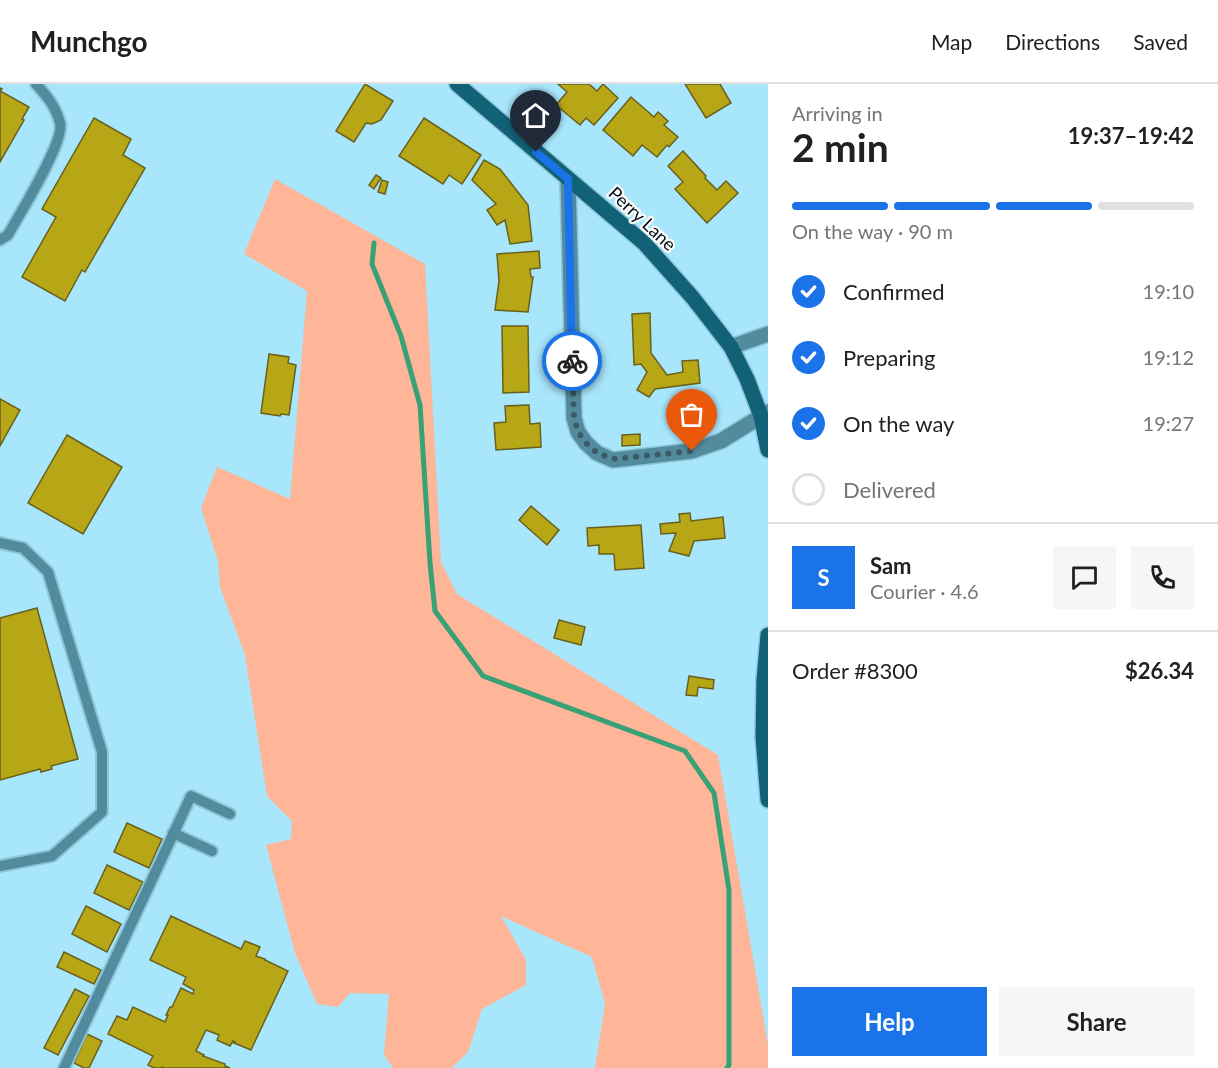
<!DOCTYPE html>
<meta charset="utf-8">
<style>
body{margin:0;font-family:Lato,sans-serif;background:#f6f6f6;color:#202124;height:100vh;display:flex;flex-direction:column;font-size:22px;white-space:nowrap}
*{box-sizing:border-box;margin:0}
p{font-size:20px;color:#757577}
.icon{flex:none;width:33px;height:33px;fill:none;stroke:currentColor;stroke-width:2;stroke-linecap:round;stroke-linejoin:round}
.map{position:relative;flex:1;overflow:hidden}
.drawer{display:flex;flex-direction:column;background:#fff;width:450px}
.drawer>*{flex:none}
.pin{position:absolute;display:grid;place-items:center;width:51px;height:51px;color:#fff;margin:-62px -26px;border-radius:50% 50% 50% 0;rotate:-45deg;box-shadow:0 0 6px #0007}
.pin .icon{rotate:45deg}
.courier{position:absolute;display:grid;place-items:center;width:60px;height:60px;margin:-30px;border:4px solid #1a73e8;border-radius:50%;background:#fff;color:#222;box-shadow:0 2px 8px #0007}
.overview em{font-style:normal;font-weight:700}
.overview div{display:flex;flex-direction:column-reverse}
.overview{display:flex;align-items:center;justify-content:space-between;height:102px;padding:0 24px}
h1{font-size:39px;font-weight:700;line-height:45px}
.bar{display:grid;grid-template-columns:repeat(4,1fr);gap:9px 6px;align-content:center;height:72px;padding:0 24px}
.bar i{height:8px;border-radius:4px;background:#e0e0e0}
.bar .selected{background:#1a73e8}
.bar p{grid-column:span 4}
.line{display:flex;align-items:center;gap:15px;padding:0 24px;border-top:2px solid #e0e0e0}
.line div{flex:1}
.round{display:grid;place-items:center;flex:none;width:63px;height:63px;border-radius:0px;background:#f6f6f6}
ol{padding:0 24px;list-style:none}
li{display:flex;align-items:center;gap:18px;height:66px}
li p{margin-inline-start:auto}
li .icon{padding:6px;border-radius:50%;background:#1a73e8;color:#fff;stroke-width:4}
li:last-child{color:#757577}
li i{width:33px;height:33px;border:3px solid #e0e0e0;border-radius:50%}
.action{display:flex;gap:12px;margin-top:auto;padding:12px 24px}
.action a{flex:1;height:69px;border-radius:0px;background:#1a73e8;color:#fff;font-size:24px;font-weight:700;line-height:69px;text-align:center}
.action a+a{background:#f6f6f6;color:#202124}
header{display:flex;align-items:center;gap:36px;box-sizing:border-box;height:84px;padding:0 30px;background:#fff;border-bottom:2px solid #e0e0e0}
header strong{font-size:28px}
nav{display:flex;gap:33px;margin-inline-start:auto;font-size:21px}
main{display:flex;flex:1;min-height:0}
.map>svg:first-child{display:block}
.green{fill:#ffb598}
.lines{fill:none;stroke-linecap:round;stroke-linejoin:round}
.stream{stroke:#39a176;stroke-width:5}
.building{fill:#b7a717;stroke:#68601d;stroke-width:1.5}
.lane-casing{stroke:#8dc4d7;stroke-width:14}
.street-casing{stroke:#8dc4d7;stroke-width:18}
.secondary-casing{stroke:#8dc4d7;stroke-width:18}
.lane{stroke:#538b9e;stroke-width:10}
.street{stroke:#538b9e;stroke-width:15}
.secondary{stroke:#116177;stroke-width:15}
.done{stroke:#3b5a66;stroke-width:6;stroke-dasharray:0 10.8}
.route{stroke:#1a73e8;stroke-width:8}
.labels{text-anchor:middle;stroke-width:4.5;stroke-linejoin:round;paint-order:stroke}
.street-label{font-size:18px;fill:#000f16;stroke:#fcfcfc}
</style>
<header>
<strong>Munchgo</strong>
<nav><a>Map</a><a>Directions</a><a>Saved</a></nav>
</header>
<main>
<div class="map">
<svg width="768" height="984" viewBox="0 0 768 984">
<rect width="100%" height="100%" fill="#a8e6fc"/>
<polygon class="green" points="275,95 425,180 441,478 457,510 718,671 768,961 768,984 595,984 605,920 592,873 501,832 526,876 526,901 482,925 468,968 452,984 393,984 384,971 389,910 350,909 338,923 317,920 295,869 266,761 291,755 292,737 267,712 245,571 220,503 218,477 201,424 217,383 290,415 307,207 244,170"/>
<g class="lines">
<polyline class="stream" points="374,159 372,180 401,252 420,321 430,479 435,527 483,592 685,667 714,709 729,806 729,981 727,984"/>
</g>
<g class="building">
<polygon points="365,0 393,17 381,36 372,40 366,39 354,58 336,47"/>
<polygon points="558,0 589,0 597,7 603,0 618,14 594,41 586,34 580,41 556,21 567,8"/>
<polygon points="685,0 720,0 731,19 706,34"/>
<polygon points="0,4 2,5 0,7 29,23 22,35 24,36 0,78"/>
<polygon points="631,13 654,33 658,28 668,37 664,41 678,53 669,63 667,61 657,73 642,61 633,72 603,46"/>
<polygon points="94,34 131,55 123,71 145,84 85,188 82,186 65,217 22,193 56,133 42,125"/>
<polygon points="424,34 481,71 462,100 449,91 443,100 399,72"/>
<polygon points="683,67 706,92 705,94 717,106 726,97 738,109 707,139 675,105 683,98 668,82"/>
<polygon points="484,76 500,85 528,121 532,157 510,160 505,136 497,141 487,126 496,120 472,96"/>
<polygon points="376,91 381,94 374,105 369,101"/>
<polygon points="382,96 388,98 385,110 378,108"/>
<polygon points="539,167 540,184 530,185 531,193 533,193 528,228 495,226 499,197 497,170"/>
<polygon points="650,229 651,269 667,291 683,288 682,277 698,276 700,299 655,305 649,313 637,306 647,288 641,280 634,281 632,230"/>
<polygon points="502,242 528,242 529,308 503,309"/>
<polygon points="269,270 289,273 288,279 296,281 289,331 281,330 280,332 261,329"/>
<polygon points="0,315 20,326 0,362"/>
<polygon points="529,321 530,340 540,339 541,363 496,366 494,339 506,338 505,322"/>
<polygon points="640,350 640,361 622,362 622,351"/>
<polygon points="67,351 122,383 83,450 28,419"/>
<polygon points="531,422 559,446 547,461 519,436"/>
<polygon points="690,429 691,437 723,433 725,454 694,457 689,472 669,467 676,449 661,450 660,440 680,438 679,430"/>
<polygon points="641,441 644,484 615,486 614,470 599,470 599,461 588,462 587,444"/>
<polygon points="37,524 78,675 51,682 52,685 41,688 40,685 0,696 0,534"/>
<polygon points="559,536 585,543 581,561 554,554"/>
<polygon points="689,592 714,596 713,605 698,603 697,612 686,611"/>
<polygon points="127,739 162,755 149,784 114,768"/>
<polygon points="107,781 143,798 129,826 94,809"/>
<polygon points="86,822 121,840 107,868 72,850"/>
<polygon points="171,832 241,865 245,857 260,863 256,872 265,875 265,876 288,887 251,966 234,959 235,958 233,957 230,962 217,956 219,951 206,946 196,967 204,971 203,972 225,980 225,982 230,984 165,984 162,983 161,984 154,984 148,981 153,972 108,950 117,932 127,936 133,923 165,938 168,931 166,931 170,923 172,923 181,904 193,910 194,906 183,900 186,893 150,876"/>
<polygon points="64,868 101,886 94,900 57,883"/>
<polygon points="75,905 89,912 58,971 44,964"/>
<polygon points="87,950 102,957 89,984 84,984 74,979"/>
</g>
<g class="lines">
<g class="lane-casing">
<g id="lane">
<path d="M0,156L8,151C19,131 65,58 60,39C56,23 47,12 36,0"/>
<polyline points="0,459 23,464 48,488 102,668 102,728 52,772 0,782"/>
<polyline points="173,749 212,767"/>
<polyline points="64,984 191,712 230,730"/>
</g>
</g>
<g class="street-casing">
<g id="street">
<polyline points="568,95 574,334 578,348 586,359 597,369 613,376 692,367 721,357 768,328"/>
<polyline points="731,263 768,250"/>
</g>
</g>
<g class="secondary-casing">
<g id="secondary">
<polyline points="457,0 644,159 693,214 731,263 747,295 761,332 768,366"/>
<polyline points="768,551 764,596 763,653 768,716"/>
</g>
</g>
<use href="#lane" class="lane"/>
<use href="#street" class="street"/>
<use href="#secondary" class="secondary"/>
</g>
<g class="lines">
<polyline class="done" points="572,277 574,334 578,348 586,359 597,369 613,375 692,367"/>
<polyline class="route" points="536,68 568,95 572,277"/>
</g>
<g class="labels">
<g class="street-label">
<text transform="translate(642 135) rotate(43)" y="6">Perry Lane</text>
</g>
</g>
</svg>
<div class="pin" style="left:692px;top:367px;background:#ea580c"><svg class="icon" aria-label="bag" viewBox="0 0 24 24"><path d="M5 8h14l-1 12H6zM9 8a3 3 0 0 1 6 0"/></svg></div>
<div class="pin" style="left:536px;top:68px;background:#1f2937"><svg class="icon" aria-label="home" viewBox="0 0 24 24"><path d="M3 11l9-7 9 7M6 9v11h12V9"/></svg></div>
<div class="courier" style="left:572px;top:277px"><svg class="icon" aria-label="bike" viewBox="0 0 24 24"><circle cx="6" cy="16" r="4"/><circle cx="18" cy="16" r="4"/><path d="M6 16l4-8h5l3 8M10 8l3 8H6M13 5h3"/></svg></div>
</div>
<section class="drawer">
<div class="overview"><div><h1>2 min</h1><p>Arriving in</p></div><em>19:37–19:42</em></div>
<div class="bar"><i class="selected"></i><i class="selected"></i><i class="selected"></i><i></i><p>On the way · 90 m</p></div>
<ol>
<li><svg class="icon" aria-label="check" viewBox="0 0 24 24"><path d="M5 12l5 5 9-10"/></svg>Confirmed<p>19:10</p></li>
<li><svg class="icon" aria-label="check" viewBox="0 0 24 24"><path d="M5 12l5 5 9-10"/></svg>Preparing<p>19:12</p></li>
<li><svg class="icon" aria-label="check" viewBox="0 0 24 24"><path d="M5 12l5 5 9-10"/></svg>On the way<p>19:27</p></li>
<li><i></i>Delivered</li>
</ol>
<div class="line" style="height:108px"><b class="round" style="background:#1a73e8;color:#fff">S</b><div><b>Sam</b><p>Courier · 4.6</p></div><a class="round"><svg class="icon" aria-label="chat" viewBox="0 0 24 24"><path d="M4 5h16v11H9l-5 4z"/></svg></a><a class="round"><svg class="icon" aria-label="phone" viewBox="0 0 24 24"><path d="M5 4h4l2 5-3 2q2 4 5 5l2-3 5 2v4C11 20 4 13 5 4z"/></svg></a></div>
<div class="line" style="height:78px"><div>Order #8300</div><b>$26.34</b></div>
<div class="action"><a>Help</a><a>Share</a></div>
</section>
</main>
